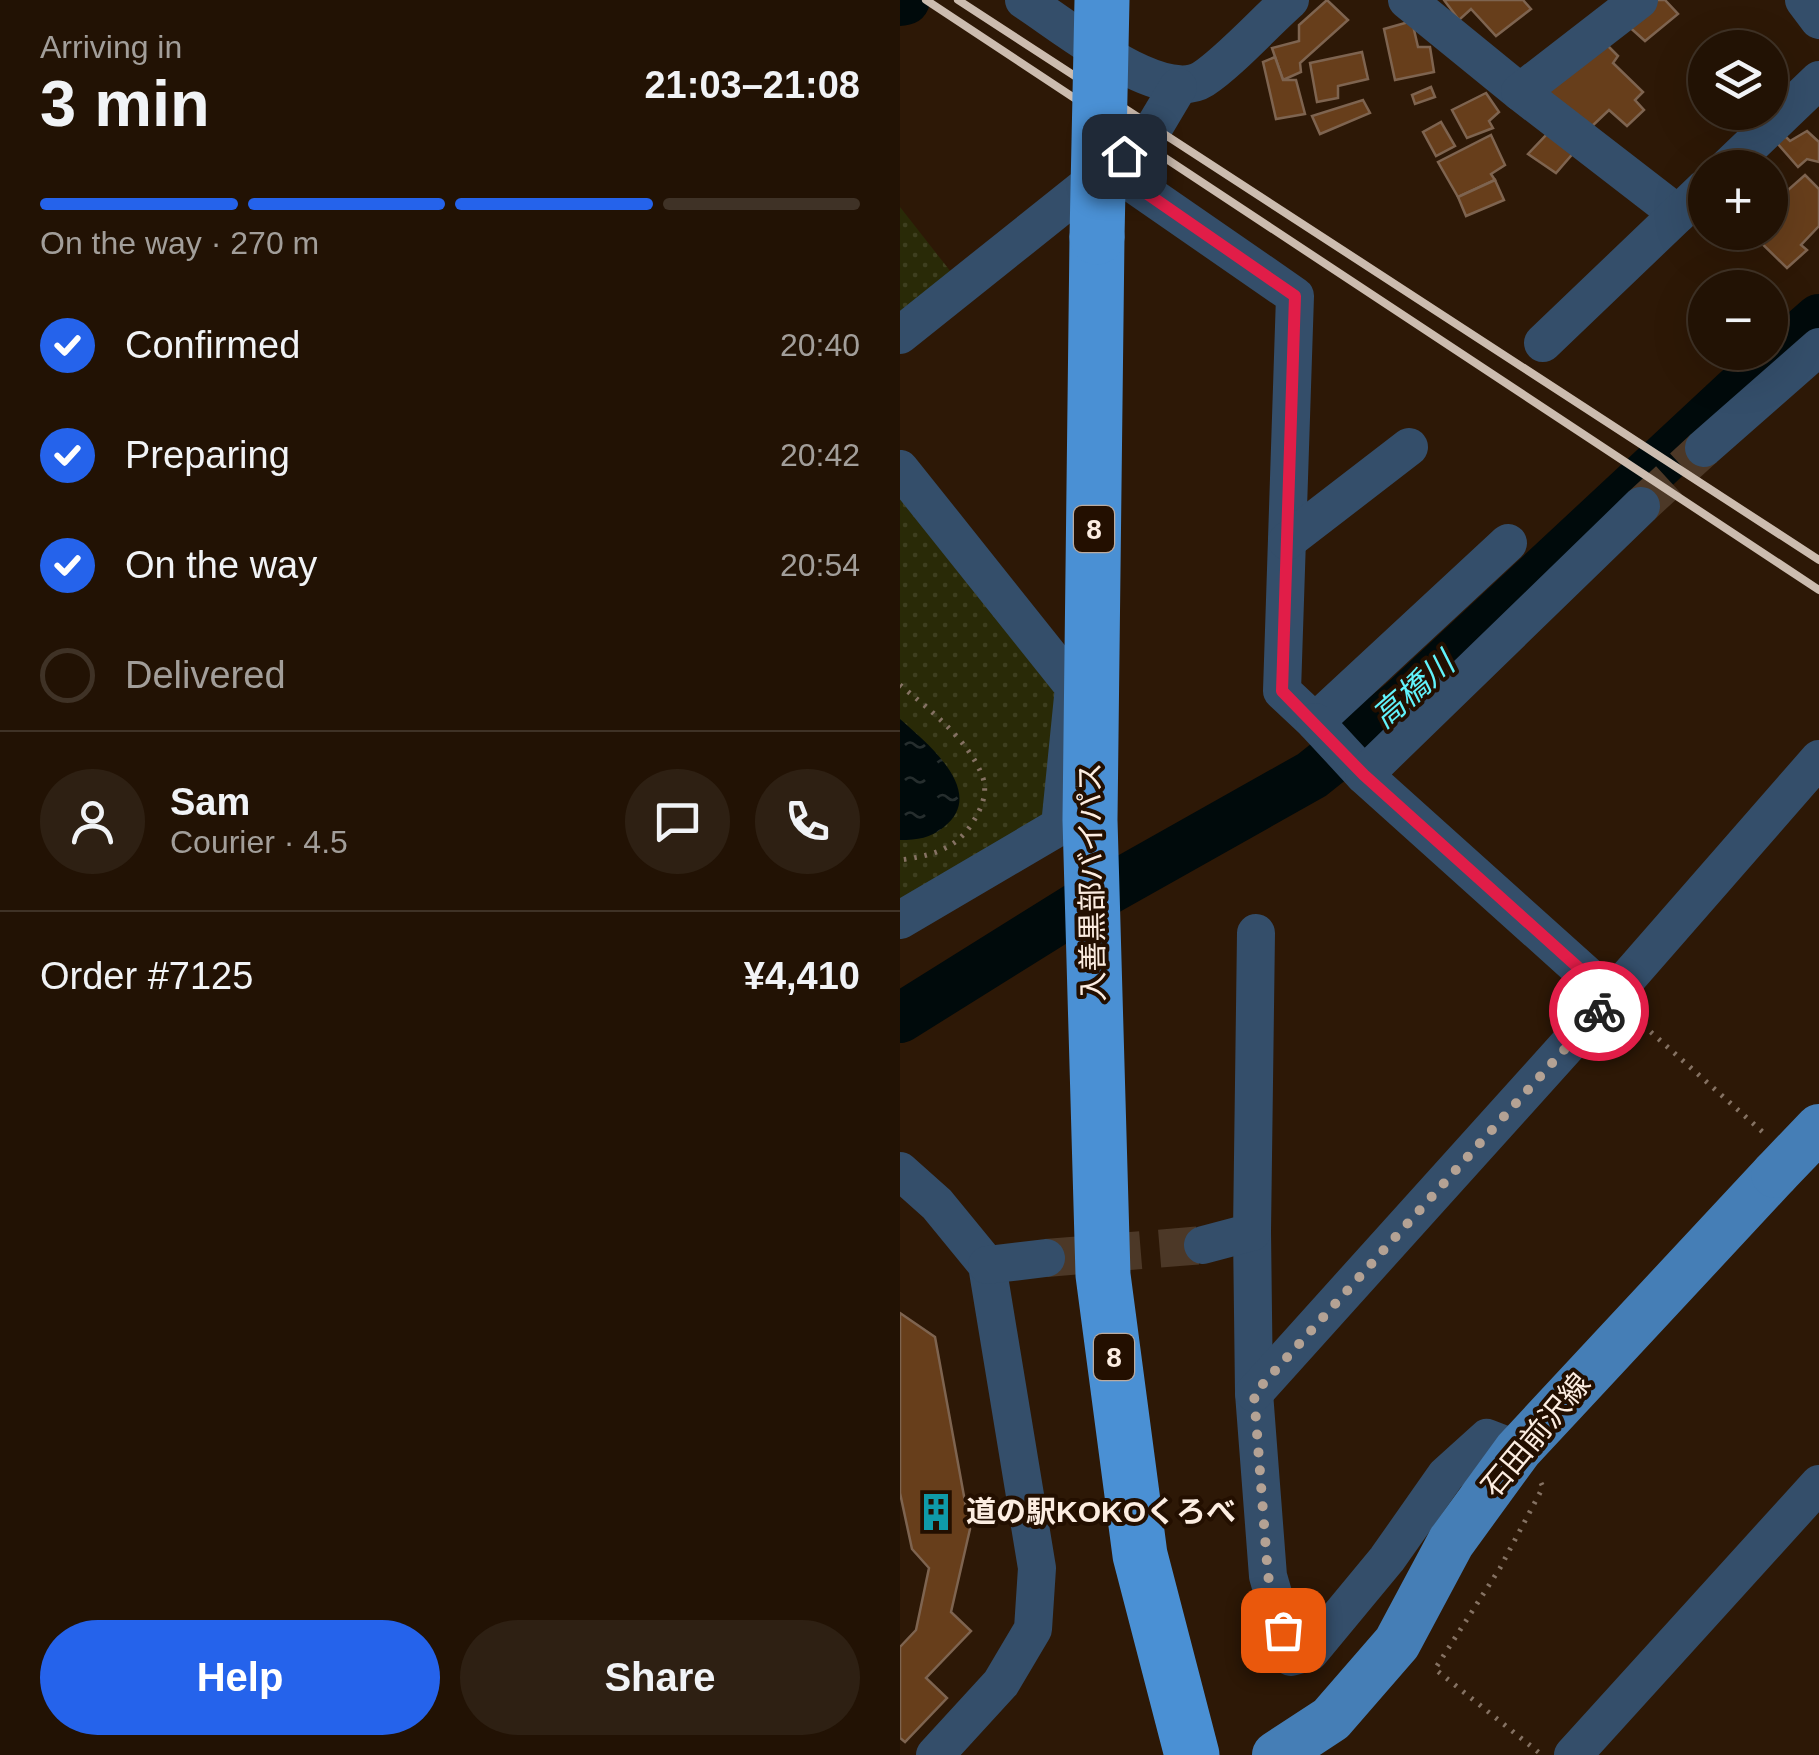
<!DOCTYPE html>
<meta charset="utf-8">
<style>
body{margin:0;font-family:Helvetica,"Noto Sans JP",sans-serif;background:#2e2013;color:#f1f3f6;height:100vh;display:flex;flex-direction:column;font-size:38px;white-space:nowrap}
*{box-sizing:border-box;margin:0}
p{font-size:32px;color:#a29e9a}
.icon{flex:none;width:55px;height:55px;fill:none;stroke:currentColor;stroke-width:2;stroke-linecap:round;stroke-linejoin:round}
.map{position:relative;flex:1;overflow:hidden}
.details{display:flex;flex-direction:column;background:#221204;width:900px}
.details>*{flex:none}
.controls{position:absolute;left:788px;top:30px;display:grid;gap:20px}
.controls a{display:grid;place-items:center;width:100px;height:100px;border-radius:50%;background:#221204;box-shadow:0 10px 40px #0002,0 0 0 2px #3f3226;font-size:50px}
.pin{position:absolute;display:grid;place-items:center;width:85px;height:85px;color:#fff;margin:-42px;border-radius:20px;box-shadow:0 5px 15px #0006}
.courier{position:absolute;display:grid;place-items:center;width:100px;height:100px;margin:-50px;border:8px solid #e11d48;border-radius:50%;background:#fff;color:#222;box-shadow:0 2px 12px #0007}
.overview em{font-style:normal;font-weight:700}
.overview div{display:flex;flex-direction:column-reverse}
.overview{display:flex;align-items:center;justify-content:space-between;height:170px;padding:0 40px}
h1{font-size:65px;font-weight:700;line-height:75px}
.bar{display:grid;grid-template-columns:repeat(4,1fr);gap:15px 10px;align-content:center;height:120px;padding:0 40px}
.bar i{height:12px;border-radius:8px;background:#3f3226}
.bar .selected{background:#2563eb}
.bar p{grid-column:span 4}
.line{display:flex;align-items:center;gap:25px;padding:0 40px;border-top:2px solid #3f3226}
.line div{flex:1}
.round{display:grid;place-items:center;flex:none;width:105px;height:105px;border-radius:52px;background:#2e2013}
ol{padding:0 40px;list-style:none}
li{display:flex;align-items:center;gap:30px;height:110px}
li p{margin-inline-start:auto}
li .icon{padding:10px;border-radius:50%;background:#2563eb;color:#fff;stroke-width:4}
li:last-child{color:#a29e9a}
li i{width:55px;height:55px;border:5px solid #3f3226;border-radius:50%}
.primary-button{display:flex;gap:20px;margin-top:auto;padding:20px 40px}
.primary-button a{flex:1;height:115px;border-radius:60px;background:#2563eb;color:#fff;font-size:40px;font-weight:700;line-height:115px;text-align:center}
.primary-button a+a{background:#2e2013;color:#f1f3f6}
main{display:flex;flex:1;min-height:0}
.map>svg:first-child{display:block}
.grass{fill:url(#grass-dots)}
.water{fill:url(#water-ripples)}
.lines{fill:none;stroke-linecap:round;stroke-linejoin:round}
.river{stroke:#000a0b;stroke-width:50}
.building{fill:#673e1b;stroke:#7e6450;stroke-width:2.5}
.minor-tunnel{stroke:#4c3827;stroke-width:38;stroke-dasharray:38 19;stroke-linecap:butt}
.path{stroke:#857263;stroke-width:5;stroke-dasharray:2.5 8;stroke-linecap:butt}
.minor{stroke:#344e6a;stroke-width:38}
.major{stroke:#457eb6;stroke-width:48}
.highway{stroke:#4a90d4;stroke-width:55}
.rail{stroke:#ccbcaf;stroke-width:8}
.major-bridge{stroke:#457eb6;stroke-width:48}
.highway-bridge{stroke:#4a90d4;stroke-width:55}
.done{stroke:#b4a294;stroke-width:10;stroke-dasharray:0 18}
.route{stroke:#e11d48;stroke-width:12}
.labels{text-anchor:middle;stroke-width:8;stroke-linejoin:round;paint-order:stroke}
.shield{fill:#230f00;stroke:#bbaa9e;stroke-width:2.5}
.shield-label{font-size:28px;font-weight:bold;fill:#fcede1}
.street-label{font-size:30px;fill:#fcede1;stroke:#230f00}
.poi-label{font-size:30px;font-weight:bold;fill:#fcede1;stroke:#230f00;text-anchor:start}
.water-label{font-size:32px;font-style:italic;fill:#61f3fb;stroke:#230f00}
</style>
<main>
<section class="details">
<div class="overview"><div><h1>3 min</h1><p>Arriving in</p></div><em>21:03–21:08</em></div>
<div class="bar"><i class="selected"></i><i class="selected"></i><i class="selected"></i><i></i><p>On the way · 270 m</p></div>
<ol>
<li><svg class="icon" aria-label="check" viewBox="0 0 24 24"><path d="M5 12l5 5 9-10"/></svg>Confirmed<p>20:40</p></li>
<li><svg class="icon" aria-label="check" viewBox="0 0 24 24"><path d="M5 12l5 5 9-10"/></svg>Preparing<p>20:42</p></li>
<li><svg class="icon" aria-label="check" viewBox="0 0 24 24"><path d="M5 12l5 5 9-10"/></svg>On the way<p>20:54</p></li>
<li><i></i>Delivered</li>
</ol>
<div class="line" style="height:180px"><a class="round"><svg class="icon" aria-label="person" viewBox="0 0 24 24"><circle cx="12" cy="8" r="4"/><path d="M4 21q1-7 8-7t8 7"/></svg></a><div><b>Sam</b><p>Courier · 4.5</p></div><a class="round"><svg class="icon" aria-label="chat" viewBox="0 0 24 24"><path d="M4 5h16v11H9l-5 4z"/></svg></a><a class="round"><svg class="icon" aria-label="phone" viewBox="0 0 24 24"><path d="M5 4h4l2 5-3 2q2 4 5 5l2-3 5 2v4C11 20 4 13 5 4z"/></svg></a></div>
<div class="line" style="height:130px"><div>Order #7125</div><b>¥4,410</b></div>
<div class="primary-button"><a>Help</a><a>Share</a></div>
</section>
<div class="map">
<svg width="919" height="1755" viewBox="0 0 919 1755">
<defs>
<pattern id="grass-dots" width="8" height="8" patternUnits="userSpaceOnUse" patternTransform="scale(2.5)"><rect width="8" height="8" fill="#292a07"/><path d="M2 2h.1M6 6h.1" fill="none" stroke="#3e3f1f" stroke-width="1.8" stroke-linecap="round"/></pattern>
<pattern id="water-ripples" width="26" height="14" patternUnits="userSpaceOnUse" patternTransform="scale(2.5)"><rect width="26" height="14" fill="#000a0b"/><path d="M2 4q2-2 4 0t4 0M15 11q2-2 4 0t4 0" fill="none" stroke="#262e2e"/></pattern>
</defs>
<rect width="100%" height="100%" fill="#2d1806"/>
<g class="grass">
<polygon points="0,207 51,272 0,312"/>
<polygon points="0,494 156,689 144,815 0,900"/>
</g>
<path class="water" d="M0,719C27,743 88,792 44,827C30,838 18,840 0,840Z"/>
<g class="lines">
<g class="river">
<polyline points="0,1 5,0"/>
<polyline points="0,1018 181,905 412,775 502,703 836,392 919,319"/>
</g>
</g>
<g class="building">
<polygon points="427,0 448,20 400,63 401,72 383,80 372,48 399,41 399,25"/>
<polygon points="544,0 623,0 631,9 596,36 571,9 559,20"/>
<polygon points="754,0 765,0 778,14 745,41 725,23"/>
<polygon points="512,21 518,47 530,47 534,72 495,80 484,29"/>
<polygon points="705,43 718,56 713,63 743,92 735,100 744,110 727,126 709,110 690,128 645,94"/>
<polygon points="462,52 468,79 438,86 438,98 417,102 410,63"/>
<polygon points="375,57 383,80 396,80 405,114 376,119 363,62"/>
<polygon points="531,87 535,97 515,104 512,95"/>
<polygon points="586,93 599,112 589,121 593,128 567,138 552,110"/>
<polygon points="463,100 470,113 420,134 412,116"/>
<polygon points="541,122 555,146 536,156 523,132"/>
<polygon points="650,131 676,150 656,173 628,154"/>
<polygon points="907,131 919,142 919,162 907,159 898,167 877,143 884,135 890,141"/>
<polygon points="591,135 605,165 591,174 595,180 558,197 538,162"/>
<polygon points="905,175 919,189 919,226 901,245 907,250 887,268 850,232 870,232 870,206"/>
<polygon points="595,180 604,200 566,216 558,197"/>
<polygon points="0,1313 35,1337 70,1529 51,1612 71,1631 26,1678 47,1698 5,1742 0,1738 0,1647 16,1630 29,1568 12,1549 0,1493"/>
</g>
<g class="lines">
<g class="minor-tunnel">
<polyline points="741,506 804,448"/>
<polyline points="146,1258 303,1245"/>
</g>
<g class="path">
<path d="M0,685C29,709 70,741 83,778C88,794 81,809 73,822C56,850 30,856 0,860"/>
<polyline points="735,1018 865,1134"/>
<polyline points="641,1483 643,1487 600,1568 535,1669 642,1755"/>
</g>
<g class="minor">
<path d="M124,0C162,24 261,106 303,79C329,62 365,22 390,0"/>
<polyline points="507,0 620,92"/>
<polyline points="739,0 620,92 778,214"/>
<polyline points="904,0 919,20"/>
<polyline points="210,168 395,296 382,691 415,722 608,543"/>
<polyline points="827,168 919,80"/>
<polyline points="0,335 224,156 253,129 278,87"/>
<polyline points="643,343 805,188"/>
<polyline points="804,448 919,347"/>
<polyline points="0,469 174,687 160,826 0,920"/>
<polyline points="387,541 509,447"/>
<polyline points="415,722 464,775"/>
<polyline points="711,997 464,775 741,506"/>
<polyline points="0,1171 37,1204 87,1265 137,1568 133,1629 101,1683 35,1755"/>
<polyline points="352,1232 354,1393 368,1576 391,1657 410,1652 487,1559 546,1475 587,1438 618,1450"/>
<polyline points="303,1245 352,1232 356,933"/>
<polyline points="87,1265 146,1258"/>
<polyline points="354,1393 711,997 919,759"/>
<polyline points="673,1755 919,1484"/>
</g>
<polyline class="major" points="376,1755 431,1719 497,1643 551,1542 618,1450 875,1174"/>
<polyline class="highway" points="197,237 190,820 203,1275 240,1555 292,1755"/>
<g class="rail">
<polyline points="26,0 919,590"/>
<polyline points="58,0 919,560"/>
</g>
<polyline class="major-bridge" points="875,1174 919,1128"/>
<polyline class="highway-bridge" points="197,237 202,0"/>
</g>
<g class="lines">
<polyline class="done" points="383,1630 368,1576 354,1394 699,1011"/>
<polyline class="route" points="224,156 210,168 395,296 382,691 464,775 711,997 699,1011"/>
</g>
<defs>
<g id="building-bare" transform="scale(3)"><path d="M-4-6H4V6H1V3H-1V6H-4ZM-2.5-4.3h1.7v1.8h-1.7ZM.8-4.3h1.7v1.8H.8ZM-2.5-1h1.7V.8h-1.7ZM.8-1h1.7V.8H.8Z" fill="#0f9aa8" stroke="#230f00" stroke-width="2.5" paint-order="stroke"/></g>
</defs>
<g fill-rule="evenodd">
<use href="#building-bare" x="36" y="1512"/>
</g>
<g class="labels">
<g class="shield">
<rect x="174" y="506" width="40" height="46" rx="8"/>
<rect x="194" y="1334" width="40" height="46" rx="8"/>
</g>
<g class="shield-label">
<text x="194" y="539">8</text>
<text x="214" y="1367">8</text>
</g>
<g class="street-label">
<text transform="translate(192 882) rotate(-91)" y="10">入善黒部バイパス</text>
<text transform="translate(636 1435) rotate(-50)" y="10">石田前沢線</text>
</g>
<g class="poi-label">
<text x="66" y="1522">道の駅KOKOくろべ</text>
</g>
<g class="water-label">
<text transform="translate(513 690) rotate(-41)" y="11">高橋川</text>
</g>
</g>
</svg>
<div class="controls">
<a><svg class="icon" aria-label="layers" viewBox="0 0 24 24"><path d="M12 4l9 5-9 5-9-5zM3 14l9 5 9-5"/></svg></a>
<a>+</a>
<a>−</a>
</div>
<div class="pin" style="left:383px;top:1630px;background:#ea580c"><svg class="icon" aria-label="bag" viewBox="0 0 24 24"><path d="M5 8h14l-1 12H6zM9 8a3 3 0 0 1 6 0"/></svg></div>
<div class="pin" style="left:224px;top:156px;background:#1f2937"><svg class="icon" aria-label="home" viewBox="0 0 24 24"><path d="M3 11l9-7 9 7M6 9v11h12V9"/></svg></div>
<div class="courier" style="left:699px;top:1011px"><svg class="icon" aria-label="bike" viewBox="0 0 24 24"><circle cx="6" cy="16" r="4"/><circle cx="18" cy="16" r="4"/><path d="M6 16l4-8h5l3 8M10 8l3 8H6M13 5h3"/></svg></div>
</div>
</main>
